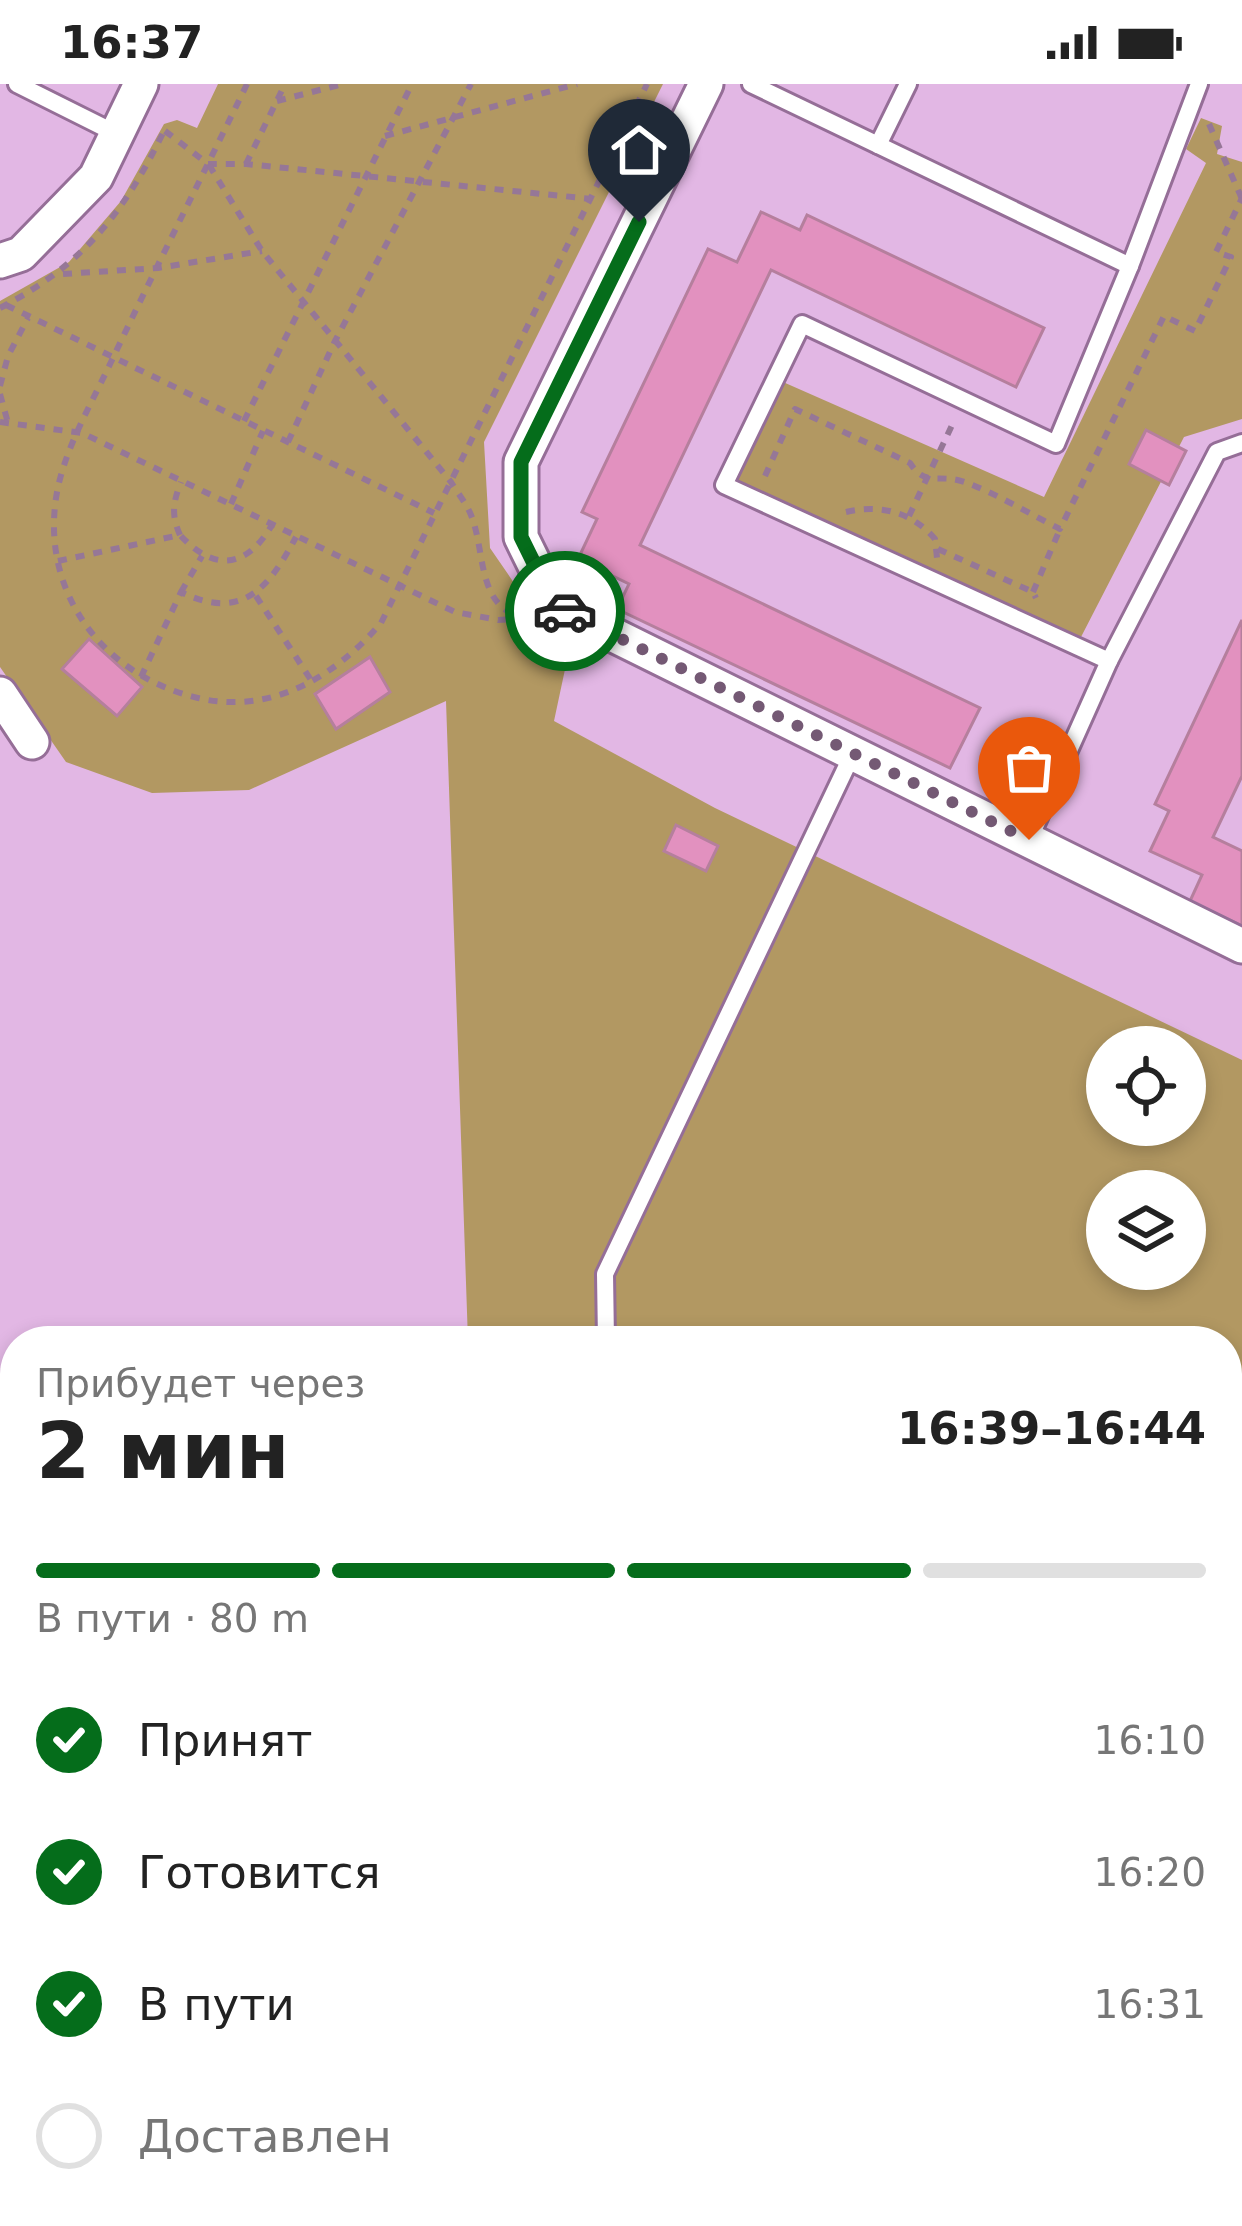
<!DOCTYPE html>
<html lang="ru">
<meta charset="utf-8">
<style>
body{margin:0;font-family:"DejaVu Sans",sans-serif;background:#f6f6f6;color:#222;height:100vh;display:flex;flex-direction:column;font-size:45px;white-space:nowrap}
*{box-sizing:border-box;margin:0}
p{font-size:39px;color:#767676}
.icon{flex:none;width:66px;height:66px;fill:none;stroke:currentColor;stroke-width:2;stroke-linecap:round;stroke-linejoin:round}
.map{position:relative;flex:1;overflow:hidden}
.details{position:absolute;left:0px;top:1242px;width:1242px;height:900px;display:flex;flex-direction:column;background:#fff;border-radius:48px 48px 0 0;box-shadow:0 6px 18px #0003}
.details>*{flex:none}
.buttons{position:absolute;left:1086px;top:942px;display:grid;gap:24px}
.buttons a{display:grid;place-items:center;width:120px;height:120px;border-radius:50%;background:#fff;box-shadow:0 6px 18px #0003;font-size:60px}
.pin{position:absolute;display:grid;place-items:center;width:102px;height:102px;color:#fff;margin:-123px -51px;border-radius:50% 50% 50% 0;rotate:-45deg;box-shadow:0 0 12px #0007}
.pin .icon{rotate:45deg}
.courier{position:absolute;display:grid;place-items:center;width:120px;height:120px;margin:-60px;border:9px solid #056d1b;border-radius:50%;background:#fff;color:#222;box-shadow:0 3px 15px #0007}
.overview em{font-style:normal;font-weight:700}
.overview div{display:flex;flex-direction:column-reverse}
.overview{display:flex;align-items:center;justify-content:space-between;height:204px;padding:0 36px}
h1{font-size:78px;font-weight:700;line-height:90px}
.bar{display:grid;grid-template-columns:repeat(4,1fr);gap:18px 12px;align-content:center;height:144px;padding:0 36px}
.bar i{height:15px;border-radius:9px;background:#e0e0e0}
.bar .on{background:#056d1b}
.bar p{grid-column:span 4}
ol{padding:0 36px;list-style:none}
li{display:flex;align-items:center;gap:36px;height:132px}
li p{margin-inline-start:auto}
li .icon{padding:12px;border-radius:50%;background:#056d1b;color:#fff;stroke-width:4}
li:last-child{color:#767676}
li i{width:66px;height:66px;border:6px solid #e0e0e0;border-radius:50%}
.status{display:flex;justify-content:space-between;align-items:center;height:84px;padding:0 60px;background:#fff;direction:ltr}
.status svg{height:33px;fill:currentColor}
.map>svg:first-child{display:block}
.built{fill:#daaadd}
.green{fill:#b29862;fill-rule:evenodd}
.building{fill:#e291bf;stroke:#b57f9d;stroke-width:3}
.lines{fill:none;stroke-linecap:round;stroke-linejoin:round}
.lane-casing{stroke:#956e97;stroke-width:22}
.street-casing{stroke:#956e97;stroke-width:39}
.path{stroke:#967797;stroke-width:6;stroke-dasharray:9 9;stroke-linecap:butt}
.lane{stroke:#fff;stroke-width:16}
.street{stroke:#fff;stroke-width:33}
.done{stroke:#745974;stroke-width:12;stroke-dasharray:0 21.6}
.route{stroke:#056d1b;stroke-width:15}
</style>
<div class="status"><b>16:37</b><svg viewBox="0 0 49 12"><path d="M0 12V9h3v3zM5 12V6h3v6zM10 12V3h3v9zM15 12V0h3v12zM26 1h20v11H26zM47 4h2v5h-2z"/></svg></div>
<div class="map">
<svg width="1242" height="2142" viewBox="0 0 1242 2142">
<rect width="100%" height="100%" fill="#e2b7e4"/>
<polygon class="built" points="1227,1440 1242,1447 1242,1943 1227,1942"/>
<g class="green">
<path d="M218,0H663L484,358L490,464L567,576L554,637L715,724L1242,976V1447L1227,1440V1257H468L446,617L249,706L152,709L66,678L0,583V217L69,178L121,117L164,40L177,36L197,44ZM1107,963H1185V1041H1107ZM1107,1107H1185V1185H1107Z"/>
<polygon points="1201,34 1222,42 1217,70 1242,78 1242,335 1184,353 1081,553 735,399 783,298 1044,413 1206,79 1186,65"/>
<polygon points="1227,1942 1242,1943 1242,2142 499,2142 499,2127 1227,2127"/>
</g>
<g class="building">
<polygon points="761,128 800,146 807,131 1044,244 1016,303 771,186 640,461 980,624 950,684 617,525 629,500 578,475 597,435 582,428 708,165 737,178"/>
<polygon points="1146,346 1186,367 1169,401 1129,380"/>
<polygon points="1242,536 1242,692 1213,753 1242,767 1242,842 1190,817 1202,791 1150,767 1169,727 1155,720"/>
<polygon points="89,555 142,603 117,632 62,585"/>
<polygon points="370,573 390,608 336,645 315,610"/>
<polygon points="676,741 718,762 706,787 664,767"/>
</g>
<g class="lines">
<g class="lane-casing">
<g id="lane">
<polyline points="17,0 117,50"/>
<polyline points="751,0 1130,182 1199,0"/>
<polyline points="878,61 908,0"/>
<polyline points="1109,577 1217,368 1242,359"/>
<polyline points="1029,756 1109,577 724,401 802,240 1056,360 1130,182"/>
<polyline points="606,1257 605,1190 853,669"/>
</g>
</g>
<g class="street-casing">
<g id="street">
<polyline points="706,0 521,378 521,453 555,522 1242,862"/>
<polyline points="0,177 21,170 96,93 141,0"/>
<polyline points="0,610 32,658"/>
</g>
</g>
<g class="path">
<path d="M247,0C202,93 155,185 111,278C90,323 60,372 55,422C45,516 108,593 198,614C271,631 335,593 381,539L647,0"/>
<polyline points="277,17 343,0"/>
<polyline points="1209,40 1242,115"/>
<polyline points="165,47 208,80 246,80 592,115"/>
<polyline points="385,52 577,0"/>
<polyline points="246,80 285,0"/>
<path d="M209,81L262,167L451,398C457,408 466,419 471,431C486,468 476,523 524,534"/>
<polyline points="63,190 158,184 262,167"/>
<polyline points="6,221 434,429"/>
<path d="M0,224C83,181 124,129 164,47"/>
<polyline points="0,302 8,272 28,234"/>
<polyline points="0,310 8,339"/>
<polyline points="244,337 412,0"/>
<polyline points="0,338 82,349 455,528 498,536 518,535"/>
<polyline points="288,358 335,257 471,0"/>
<path d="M765,392L795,325L910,379C923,399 931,393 952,395C977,398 1035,433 1060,445L1164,232L1195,247L1231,173L1216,168L1242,114"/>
<polyline points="231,420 263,347"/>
<path d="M846,428C881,420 912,428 935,455L937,474"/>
<polyline points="909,432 954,337"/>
<path d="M180,451C171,431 173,418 181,398"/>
<polyline points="938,465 1033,508 1036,514"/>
<path d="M58,477L180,451C214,488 246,485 272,441"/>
<polyline points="181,508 202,472"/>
<polyline points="1033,508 1060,445"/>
<polyline points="256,512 313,599"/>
<path d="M141,593L181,508C242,538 269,504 296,453"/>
</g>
<use href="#lane" class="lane"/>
<use href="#street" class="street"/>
</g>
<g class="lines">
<polyline class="done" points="565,527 1029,756"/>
<polyline class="route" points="565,527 555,522 521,453 521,378 639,138"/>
</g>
</svg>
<div class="buttons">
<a><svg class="icon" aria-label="locate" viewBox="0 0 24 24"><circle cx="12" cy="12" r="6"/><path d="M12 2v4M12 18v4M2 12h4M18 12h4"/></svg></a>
<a><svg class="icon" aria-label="layers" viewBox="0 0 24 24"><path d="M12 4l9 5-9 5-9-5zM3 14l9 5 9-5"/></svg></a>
</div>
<div class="pin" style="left:1029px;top:756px;background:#ea580c"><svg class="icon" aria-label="bag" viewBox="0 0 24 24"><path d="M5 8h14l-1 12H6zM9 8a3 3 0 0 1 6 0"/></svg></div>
<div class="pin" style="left:639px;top:138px;background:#1f2937"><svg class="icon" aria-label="home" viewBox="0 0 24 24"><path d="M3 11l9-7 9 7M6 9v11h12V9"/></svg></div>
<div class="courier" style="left:565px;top:527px"><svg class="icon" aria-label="car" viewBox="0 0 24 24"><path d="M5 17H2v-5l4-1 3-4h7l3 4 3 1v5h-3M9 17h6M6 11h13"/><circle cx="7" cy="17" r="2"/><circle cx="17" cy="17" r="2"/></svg></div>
<section class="details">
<div class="overview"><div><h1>2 мин</h1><p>Прибудет через</p></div><em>16:39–16:44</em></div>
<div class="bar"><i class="on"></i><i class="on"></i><i class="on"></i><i></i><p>В пути · 80 m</p></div>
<ol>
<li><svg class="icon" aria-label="check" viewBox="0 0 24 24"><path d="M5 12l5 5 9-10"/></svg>Принят<p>16:10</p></li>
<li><svg class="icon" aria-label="check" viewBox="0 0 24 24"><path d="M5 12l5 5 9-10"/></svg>Готовится<p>16:20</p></li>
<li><svg class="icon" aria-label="check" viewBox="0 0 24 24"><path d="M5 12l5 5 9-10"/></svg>В пути<p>16:31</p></li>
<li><i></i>Доставлен</li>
</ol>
</section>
</div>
